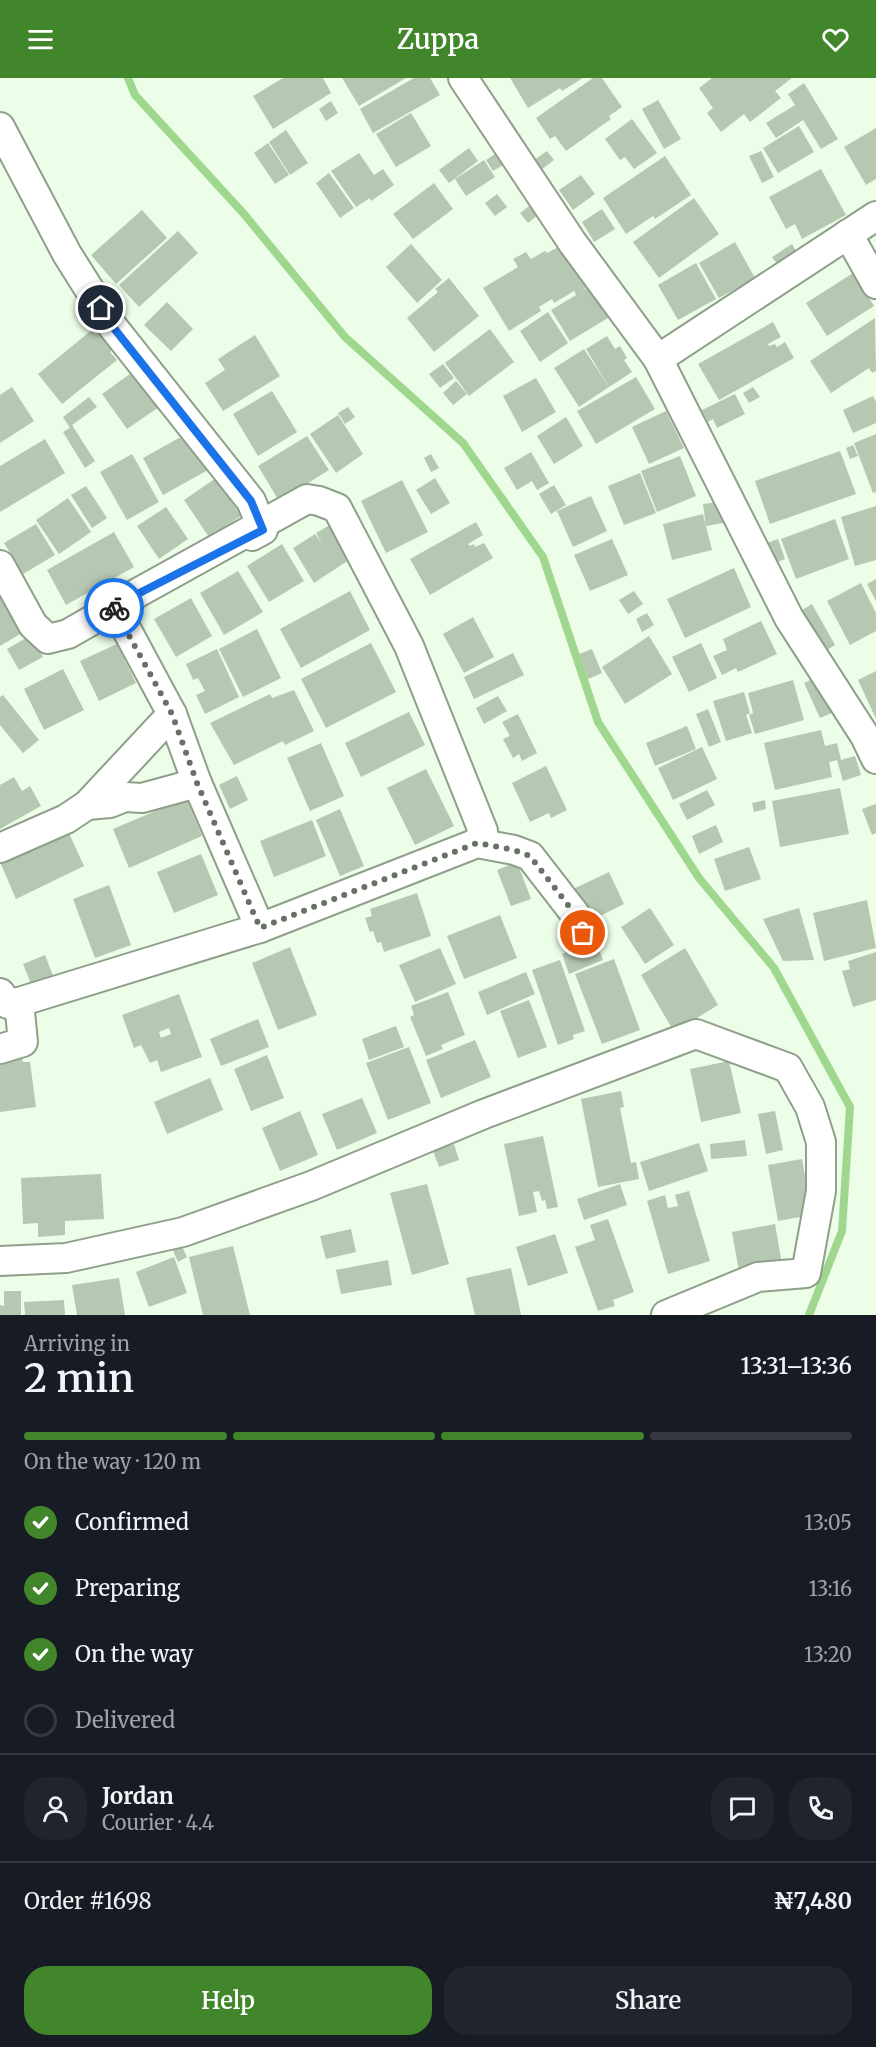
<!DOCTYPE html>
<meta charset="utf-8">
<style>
body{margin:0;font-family:Merriweather,serif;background:#20242c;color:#f1f3f6;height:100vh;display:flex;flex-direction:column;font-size:22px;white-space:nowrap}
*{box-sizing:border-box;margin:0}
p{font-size:20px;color:#9ea1a6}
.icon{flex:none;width:33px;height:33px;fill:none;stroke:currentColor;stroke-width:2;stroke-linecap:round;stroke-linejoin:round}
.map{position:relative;height:1237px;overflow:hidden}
.drawer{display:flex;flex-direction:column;background:#171b24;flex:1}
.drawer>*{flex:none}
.pin{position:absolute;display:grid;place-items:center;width:51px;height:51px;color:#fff;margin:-26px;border:3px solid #fff;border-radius:50%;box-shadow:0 2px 6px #0007}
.courier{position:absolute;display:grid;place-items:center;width:60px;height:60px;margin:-30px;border:4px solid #1a73e8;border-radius:50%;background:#fff;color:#222;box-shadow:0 2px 8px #0007}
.head em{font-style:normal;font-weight:600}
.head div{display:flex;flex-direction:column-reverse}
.head{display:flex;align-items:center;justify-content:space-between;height:102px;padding:0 24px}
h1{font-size:39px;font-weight:600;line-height:45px}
.bar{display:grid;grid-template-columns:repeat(4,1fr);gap:9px 6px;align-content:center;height:72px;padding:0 24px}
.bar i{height:8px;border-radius:4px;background:#363941}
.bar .on{background:#41862a}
.bar p{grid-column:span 4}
.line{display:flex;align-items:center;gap:15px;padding:0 24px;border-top:2px solid #363941}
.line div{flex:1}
.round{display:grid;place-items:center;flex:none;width:63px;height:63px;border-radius:24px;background:#20242c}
ol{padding:0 24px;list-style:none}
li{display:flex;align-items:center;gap:18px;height:66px}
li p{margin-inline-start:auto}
li .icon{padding:6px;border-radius:50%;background:#41862a;color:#fff;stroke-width:4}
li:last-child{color:#9ea1a6}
li i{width:33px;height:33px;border:3px solid #363941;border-radius:50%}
.button{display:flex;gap:12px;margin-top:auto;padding:12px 24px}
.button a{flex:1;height:69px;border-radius:24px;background:#41862a;color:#fff;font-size:24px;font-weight:600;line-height:69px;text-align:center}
.button a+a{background:#20242c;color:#f1f3f6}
header{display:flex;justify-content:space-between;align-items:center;height:78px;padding:0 24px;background:#41862a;color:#fff;font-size:27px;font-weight:600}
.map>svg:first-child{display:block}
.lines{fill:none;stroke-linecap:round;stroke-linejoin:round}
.stream{stroke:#9fd78f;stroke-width:8}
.building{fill:#b6c8b2;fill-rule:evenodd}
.minor-casing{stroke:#8e9f8a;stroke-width:32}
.minor{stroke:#fff;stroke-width:28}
.done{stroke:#677164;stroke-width:6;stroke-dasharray:0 10.8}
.route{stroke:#1a73e8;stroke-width:8}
</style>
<header><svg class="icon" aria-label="menu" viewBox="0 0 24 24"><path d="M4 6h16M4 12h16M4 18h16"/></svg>Zuppa<svg class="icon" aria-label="heart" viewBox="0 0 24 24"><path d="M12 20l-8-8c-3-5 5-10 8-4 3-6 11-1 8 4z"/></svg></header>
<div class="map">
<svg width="876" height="1237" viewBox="0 0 876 1237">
<rect width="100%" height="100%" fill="#ecfee7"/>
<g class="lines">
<polyline class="stream" points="128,0 135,17 244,136 345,259 463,365 543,479 598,644 699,800 774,890 850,1029 842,1153 809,1237"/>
</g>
<g class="building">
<polygon points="283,0 323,0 331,15 273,51 253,18"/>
<polygon points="342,0 406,0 359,28"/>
<polygon points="414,0 430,0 440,17 373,55 360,31"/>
<polygon points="510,0 583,0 562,13 560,10 528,30"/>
<polygon points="593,0 602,0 622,29 609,38 611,41 566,73 555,58 550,61 536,40"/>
<polygon points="712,0 792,0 775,13 781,20 750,44 744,36 721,54 707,35 713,30 699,10"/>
<polygon points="804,5 838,61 821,71 803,42 776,60 766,45 795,27 788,16"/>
<polygon points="658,22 681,61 664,71 642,31"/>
<polygon points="331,23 338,35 326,43 319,31"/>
<polygon points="411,35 431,68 396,89 376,56"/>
<polygon points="632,41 657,75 634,91 625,79 620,82 605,61"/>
<polygon points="799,48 814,74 778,95 763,70"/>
<polygon points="876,50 876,101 866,107 844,69"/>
<polygon points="286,52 308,85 290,97 269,64"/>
<polygon points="268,65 289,97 275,106 254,75"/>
<polygon points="469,70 478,83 449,105 439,92"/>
<polygon points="547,73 554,82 541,92 534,82"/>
<polygon points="761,73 774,99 762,105 749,78"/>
<polygon points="498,74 505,86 493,93 486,82"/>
<polygon points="359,75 374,97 383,91 394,107 371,123 370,120 356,129 331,93"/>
<polygon points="665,78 691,117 655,141 653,138 626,156 603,120"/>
<polygon points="484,82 495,99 466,118 455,101"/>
<polygon points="821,91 846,137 802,161 795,146 786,151 769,119"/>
<polygon points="329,95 354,130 340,140 316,105"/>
<polygon points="581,97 595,116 573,132 559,112"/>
<polygon points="434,105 453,131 413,161 393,136"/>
<polygon points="497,116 507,129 495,138 485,125"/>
<polygon points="694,120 719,156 659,200 633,164"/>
<polygon points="532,126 539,136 528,145 520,135"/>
<polygon points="602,131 615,151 594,164 582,144"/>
<polygon points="142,132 167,160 116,206 91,177"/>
<polygon points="178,153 198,175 139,229 119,207"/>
<polygon points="735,164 755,200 719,220 699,185"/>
<polygon points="411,166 442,202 417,225 386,189"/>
<polygon points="792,166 798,176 779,189 772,179"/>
<polygon points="558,169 561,174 567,171 589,208 580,214 589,209 608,240 570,263 551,232 576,217 574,213 554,225 552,221 539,229 541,233 509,253 483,210 518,189 513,181 526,174 531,181 545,173 547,175"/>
<polygon points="696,185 716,221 678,242 658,207"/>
<polygon points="853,195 874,228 827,258 806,225"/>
<polygon points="449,200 479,238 434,274 407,240 438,214 435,211"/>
<polygon points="167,224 193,251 171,273 144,247"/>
<polygon points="548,234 568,265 540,284 520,253"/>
<polygon points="875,240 876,293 872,295 869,290 831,315 810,283"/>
<polygon points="773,244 781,259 768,266 769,268 775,266 777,269 785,264 794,280 719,322 698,286"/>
<polygon points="98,247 116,270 110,274 117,282 62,326 38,296"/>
<polygon points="490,251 514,284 469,318 445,285"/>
<polygon points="255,257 280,298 223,333 205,305 225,292 218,281"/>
<polygon points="607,258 615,271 620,268 627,280 624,282 632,294 609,309 586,271"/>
<polygon points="584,271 609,309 579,329 554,290"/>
<polygon points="443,286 454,300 440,310 429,296"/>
<polygon points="137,291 162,327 127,351 102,316"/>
<polygon points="636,299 655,331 596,366 577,333"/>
<polygon points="536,300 556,334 522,354 503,318"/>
<polygon points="456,303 467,316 453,327 443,315"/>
<polygon points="12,309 34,343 0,365 0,317"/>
<polygon points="753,309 760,319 749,325 743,315"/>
<polygon points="272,313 297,354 258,378 233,336"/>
<polygon points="735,316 745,336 717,350 713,341 708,344 702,332"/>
<polygon points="873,318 876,324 876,345 853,355 843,332"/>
<polygon points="89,319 97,329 72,347 95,383 85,390 63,354 70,350 63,339"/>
<polygon points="348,329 355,339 345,346 338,335"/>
<polygon points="666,333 684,370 649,386 632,349"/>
<polygon points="338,337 363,376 336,395 310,356"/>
<polygon points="566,339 583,368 554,386 537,358"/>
<polygon points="188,355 208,392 163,417 143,380"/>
<polygon points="876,356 876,414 873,415 854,365"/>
<polygon points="307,358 329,392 279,423 258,388"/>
<polygon points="45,361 65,395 0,434 0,388"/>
<polygon points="853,367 858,378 850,381 846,370"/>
<polygon points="840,373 856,416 770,446 755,403"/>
<polygon points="531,374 549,405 537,412 532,403 517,412 504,390"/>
<polygon points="132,376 159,424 127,442 100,394"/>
<polygon points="431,376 439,390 431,394 424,380"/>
<polygon points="680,378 696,418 657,434 641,393"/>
<polygon points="640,395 656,435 624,447 608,408"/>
<polygon points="216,400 241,438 209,459 184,422"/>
<polygon points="435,400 450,425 431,436 416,412"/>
<polygon points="402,402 428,454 386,475 361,423"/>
<polygon points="554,407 566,427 551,436 539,416"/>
<polygon points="86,408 107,440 92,450 71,417"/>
<polygon points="591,418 607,453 573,469 557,433"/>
<polygon points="68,420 91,454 59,476 36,442"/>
<polygon points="720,424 723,445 706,448 703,426"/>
<polygon points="876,428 876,482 855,488 841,439"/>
<polygon points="166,429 188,461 159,481 137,448"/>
<polygon points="703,436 712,472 672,482 663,446"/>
<polygon points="835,441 849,481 796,501 781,461"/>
<polygon points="335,444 355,478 314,505 293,470 315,456 322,466 316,455"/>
<polygon points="476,444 483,457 468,466 470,468 474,466 475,469 484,465 493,480 430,517 410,481"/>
<polygon points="36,446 55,477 23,496 4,465"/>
<polygon points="114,454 134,489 66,527 47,492"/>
<polygon points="612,461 628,497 590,513 574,477"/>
<polygon points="778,461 785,481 770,487 762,467"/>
<polygon points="282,466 304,503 269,524 247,488"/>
<polygon points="734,490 751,529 685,560 667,521"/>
<polygon points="238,493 263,534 224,557 200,515"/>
<polygon points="876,501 876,523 867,506"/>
<polygon points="861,505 876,535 876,553 850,567 827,523"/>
<polygon points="0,507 27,552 0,568"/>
<polygon points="350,513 370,552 301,590 280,551"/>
<polygon points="634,513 643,526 628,536 619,522"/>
<polygon points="191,520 212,558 176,579 154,541"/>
<polygon points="812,526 835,567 822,575 799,534"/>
<polygon points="647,535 654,547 642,554 636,541"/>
<polygon points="473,539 494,579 464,595 443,556"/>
<polygon points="761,543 777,576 738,594 736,590 722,597 713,578 727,572 723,561"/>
<polygon points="257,551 281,600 243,619 219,571"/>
<polygon points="31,557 43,579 19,592 7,571"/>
<polygon points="649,558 672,596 625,626 602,589"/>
<polygon points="371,565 396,614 326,650 301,601"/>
<polygon points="701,565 717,600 689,614 672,579"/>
<polygon points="117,566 136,605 99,623 80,583"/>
<polygon points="217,571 239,619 205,636 196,617 205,613 198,600 193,602 186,586"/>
<polygon points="592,571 602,595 588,601 579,576"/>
<polygon points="513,575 524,597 474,621 464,599"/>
<polygon points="63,591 84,632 44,652 24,611"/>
<polygon points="876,593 876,641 858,602"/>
<polygon points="817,599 834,634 820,640 804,605"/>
<polygon points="793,602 804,642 755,656 749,637 753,635 748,615"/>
<polygon points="294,612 314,653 285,667 283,663 234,687 210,645 270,616 272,620"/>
<polygon points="744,614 750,635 746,637 752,655 726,663 713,623"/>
<polygon points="3,617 39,662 23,675 0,647 0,619"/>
<polygon points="498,618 507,633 484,646 476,630"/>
<polygon points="708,631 721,664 709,669 696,636"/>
<polygon points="409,634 425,667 361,699 345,665"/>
<polygon points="518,636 537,675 522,683 519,676 513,680 503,661 510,658 502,644"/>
<polygon points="687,648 696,671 655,688 646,665"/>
<polygon points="821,652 825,668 837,665 841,682 855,678 861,697 843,703 837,682 829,684 832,699 775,712 764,665"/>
<polygon points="321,665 344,718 310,733 287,680"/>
<polygon points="702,669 717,701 673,722 658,690"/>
<polygon points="546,688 567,732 551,740 549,735 530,744 512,705"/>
<polygon points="426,691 454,748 415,767 387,710"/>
<polygon points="237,698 248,722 230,731 219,707"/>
<polygon points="14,699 22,713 30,708 41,728 0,751 0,707"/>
<polygon points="840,710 849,756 780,769 772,723"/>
<polygon points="707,712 715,727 687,742 679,726"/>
<polygon points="186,720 202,758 129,790 113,751"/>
<polygon points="765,722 766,731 754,734 752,725"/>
<polygon points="876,726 876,755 872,757 862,731"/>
<polygon points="340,731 364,788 340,798 316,742"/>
<polygon points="312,742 326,778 274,799 260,763"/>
<polygon points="716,747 723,764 699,776 692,758"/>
<polygon points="67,751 84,788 16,821 0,784"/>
<polygon points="749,769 761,801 725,813 714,781"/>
<polygon points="201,776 218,817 174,835 157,794"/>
<polygon points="517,784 531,821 511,828 497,792"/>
<polygon points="609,794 624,826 586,845 571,812"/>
<polygon points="109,807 131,867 95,880 73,821"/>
<polygon points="417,815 431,858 384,874 381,864 377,865 373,853 370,854 365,840 372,838 370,831"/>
<polygon points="867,822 876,870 824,883 813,835"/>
<polygon points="650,830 674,867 645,886 621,849"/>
<polygon points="799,830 814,882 783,883 763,841"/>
<polygon points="500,837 517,880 464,901 447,858"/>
<polygon points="595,862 603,882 569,896 562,876"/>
<polygon points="290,869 317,937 278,952 252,885"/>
<polygon points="440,870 456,906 415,924 399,887"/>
<polygon points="685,870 718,927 674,954 641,897"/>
<polygon points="876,874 876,922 853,929 842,893 850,891 848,883"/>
<polygon points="45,877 55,903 33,911 23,886"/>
<polygon points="614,881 640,952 602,966 575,896"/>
<polygon points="560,882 585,953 573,957 574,961 558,967 532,892"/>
<polygon points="526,894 535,916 487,937 478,914"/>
<polygon points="448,914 465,957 441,967 443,971 426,978 410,939 414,937 411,928"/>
<path d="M179,916L202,979L161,994L157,982L150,985L141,967L134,970L122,937ZM169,950L171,956L161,960L159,954Z"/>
<polygon points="529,922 547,969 518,980 500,933"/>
<polygon points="258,941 269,969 221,988 210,961"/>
<polygon points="396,948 404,969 369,982 362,961"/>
<polygon points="475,962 491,999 441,1020 426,982"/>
<polygon points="409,969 431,1025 388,1042 366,985"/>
<polygon points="21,973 23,984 30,984 36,1029 0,1034 0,976"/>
<polygon points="267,977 284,1020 251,1033 234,991"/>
<polygon points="729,983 741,1035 701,1044 690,991"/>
<polygon points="210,1000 223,1032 167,1056 154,1024"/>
<polygon points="621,1013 624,1029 620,1030 631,1085 636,1084 639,1101 598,1109 581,1021"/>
<polygon points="362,1020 377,1055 337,1072 322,1036"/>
<polygon points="300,1033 318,1077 280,1093 262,1050"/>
<polygon points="775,1033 783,1072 766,1076 758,1036"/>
<polygon points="543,1058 558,1129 547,1131 545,1122 542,1123 539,1113 533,1114 537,1134 519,1138 504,1066"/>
<polygon points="745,1062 747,1078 711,1081 710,1066"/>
<polygon points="699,1065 708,1093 649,1113 640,1084"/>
<polygon points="454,1066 459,1082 439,1089 433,1073"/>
<polygon points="802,1081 812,1137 778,1143 768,1087"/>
<polygon points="101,1096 104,1141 65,1143 65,1157 38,1159 38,1145 23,1146 21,1100"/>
<polygon points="427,1106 449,1186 412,1197 390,1115"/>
<polygon points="620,1106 627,1127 584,1142 577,1121"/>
<polygon points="689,1113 710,1183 668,1196 647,1123 665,1117 668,1130 678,1128 675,1117"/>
<polygon points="608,1141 634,1214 613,1222 615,1228 598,1233 575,1169 595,1162 590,1147"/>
<polygon points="775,1146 783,1192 740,1199 732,1154"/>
<polygon points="351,1151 356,1174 326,1181 320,1158"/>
<polygon points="555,1156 568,1195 528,1208 516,1169"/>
<polygon points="180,1164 187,1179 178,1184 171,1168"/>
<polygon points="233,1168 250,1237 203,1237 189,1179"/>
<polygon points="174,1179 187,1215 149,1229 136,1194"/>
<polygon points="388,1182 392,1207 341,1216 336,1192"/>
<polygon points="511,1190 521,1237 475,1237 466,1200"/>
<polygon points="119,1200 125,1237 77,1237 72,1207"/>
<polygon points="4,1213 21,1213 21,1237 0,1237 0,1227 4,1228"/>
<polygon points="64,1222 65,1237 25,1237 24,1224"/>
</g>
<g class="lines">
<g class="minor-casing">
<g id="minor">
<polyline points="463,0 572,164 658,281 789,540 865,658 876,681"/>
<polyline points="0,49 67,176 113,249 251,423 263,452 252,458"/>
<polyline points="848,156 876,206"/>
<polyline points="658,281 876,138"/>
<polyline points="0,487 33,547 48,561 68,556 131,520"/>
<polyline points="87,727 110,725 125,719 142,720 197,705"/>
<polyline points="0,770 66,741 87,727 172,636"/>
<polyline points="260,850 197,705 172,636 114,528 307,421 319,423 337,430 409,568 483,753 477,765"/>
<polyline points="0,915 8,926 19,924 260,850 477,765 514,772 530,778 575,836 583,855"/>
<polyline points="0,971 23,964 19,924"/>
<polyline points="0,1183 66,1180 183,1154 311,1108 484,1036 696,956 788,990 810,1029 821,1064 821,1113 806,1195 758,1199 666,1237"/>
</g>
</g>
<use href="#minor" class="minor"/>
</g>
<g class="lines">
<polyline class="done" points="114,530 172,636 197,705 260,850 477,765 514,772 530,778 575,836 583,855"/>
<polyline class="route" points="101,230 113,249 251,423 263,452 114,528 114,530"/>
</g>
</svg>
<div class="pin" style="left:583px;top:855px;background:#ea580c"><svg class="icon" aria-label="bag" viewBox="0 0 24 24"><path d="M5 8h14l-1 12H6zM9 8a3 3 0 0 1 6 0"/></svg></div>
<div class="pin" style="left:101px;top:230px;background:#1f2937"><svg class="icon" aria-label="home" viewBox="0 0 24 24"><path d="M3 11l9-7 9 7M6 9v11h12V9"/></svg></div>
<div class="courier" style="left:114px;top:530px"><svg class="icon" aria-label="bike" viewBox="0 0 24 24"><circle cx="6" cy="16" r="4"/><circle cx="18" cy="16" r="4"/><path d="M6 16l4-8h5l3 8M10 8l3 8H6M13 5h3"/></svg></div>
</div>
<section class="drawer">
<div class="head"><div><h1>2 min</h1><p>Arriving in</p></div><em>13:31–13:36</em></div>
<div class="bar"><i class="on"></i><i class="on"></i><i class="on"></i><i></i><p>On the way · 120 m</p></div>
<ol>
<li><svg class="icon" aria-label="check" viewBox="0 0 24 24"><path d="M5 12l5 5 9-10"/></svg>Confirmed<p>13:05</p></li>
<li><svg class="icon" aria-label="check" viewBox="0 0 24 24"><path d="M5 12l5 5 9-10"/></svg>Preparing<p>13:16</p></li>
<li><svg class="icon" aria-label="check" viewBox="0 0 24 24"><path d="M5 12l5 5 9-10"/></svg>On the way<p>13:20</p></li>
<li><i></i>Delivered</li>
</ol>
<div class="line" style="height:108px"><a class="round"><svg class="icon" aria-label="person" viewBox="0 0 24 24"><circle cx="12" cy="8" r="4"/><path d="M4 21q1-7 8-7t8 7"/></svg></a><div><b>Jordan</b><p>Courier · 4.4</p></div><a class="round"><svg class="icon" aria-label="chat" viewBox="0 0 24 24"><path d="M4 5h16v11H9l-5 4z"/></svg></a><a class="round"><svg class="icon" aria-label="phone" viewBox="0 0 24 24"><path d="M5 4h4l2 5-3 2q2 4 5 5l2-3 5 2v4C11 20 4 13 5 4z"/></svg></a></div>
<div class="line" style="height:78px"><div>Order #1698</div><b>₦7,480</b></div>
<div class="button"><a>Help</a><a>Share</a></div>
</section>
